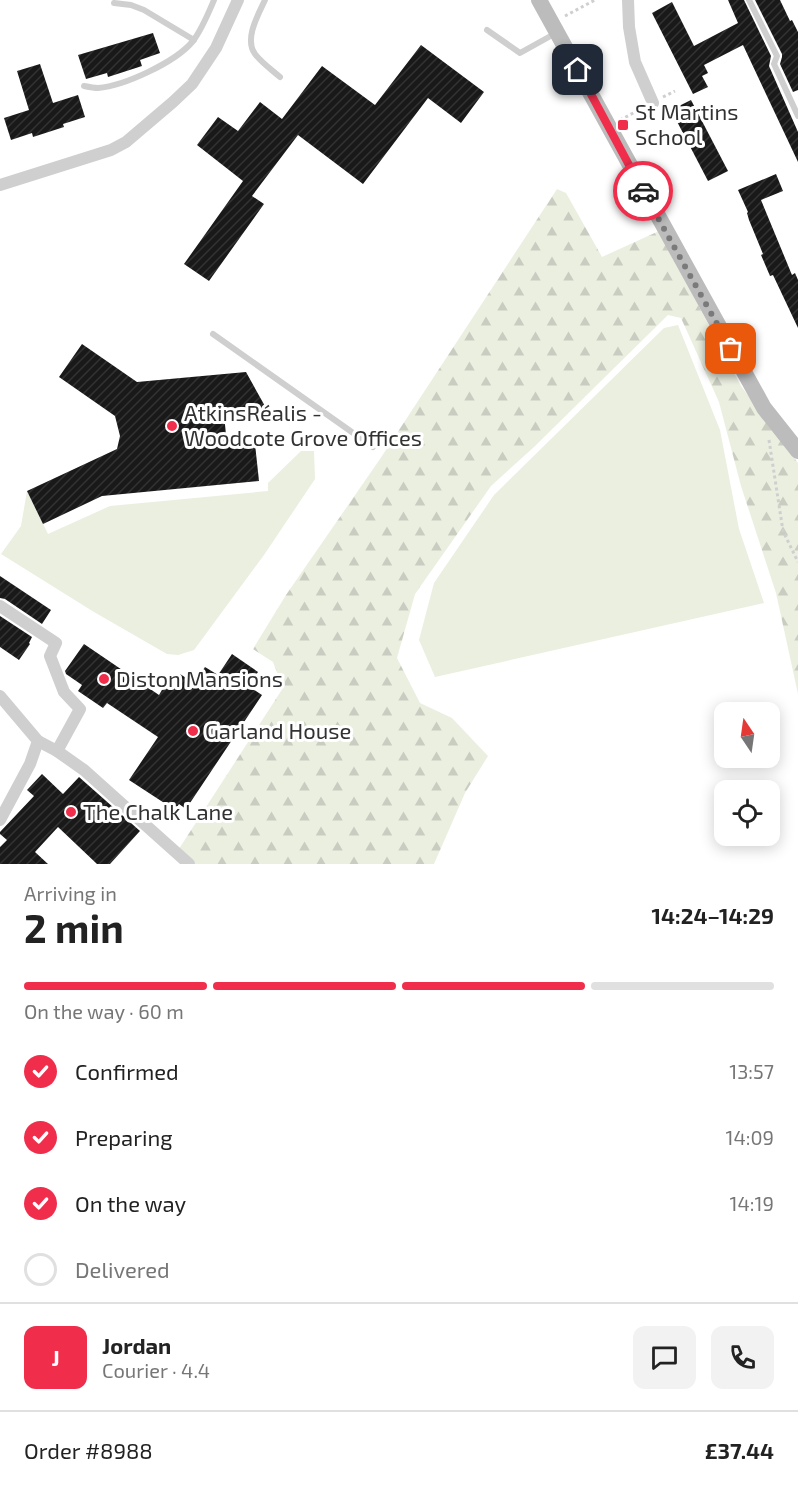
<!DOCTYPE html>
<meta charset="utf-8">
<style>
body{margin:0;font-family:"Exo 2",sans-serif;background:#f2f2f2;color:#222;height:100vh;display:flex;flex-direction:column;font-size:22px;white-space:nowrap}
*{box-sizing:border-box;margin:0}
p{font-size:20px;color:#767676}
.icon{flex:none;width:33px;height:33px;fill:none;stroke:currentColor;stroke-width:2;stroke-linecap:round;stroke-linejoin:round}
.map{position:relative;height:864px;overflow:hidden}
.side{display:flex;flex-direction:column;background:#fff;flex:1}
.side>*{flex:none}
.needle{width:39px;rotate:347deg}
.tools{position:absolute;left:714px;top:702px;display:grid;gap:12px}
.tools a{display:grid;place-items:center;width:66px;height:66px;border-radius:12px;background:#fff;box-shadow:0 3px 15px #0003;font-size:30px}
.pin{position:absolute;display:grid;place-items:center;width:51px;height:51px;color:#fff;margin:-26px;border-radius:12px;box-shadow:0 3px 9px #0006}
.courier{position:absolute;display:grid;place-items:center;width:60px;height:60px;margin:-30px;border:4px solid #f02e4c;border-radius:50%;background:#fff;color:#222;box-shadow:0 2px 8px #0007}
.headline em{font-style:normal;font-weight:700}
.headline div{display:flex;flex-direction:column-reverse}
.headline{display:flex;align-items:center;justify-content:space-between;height:102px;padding:0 24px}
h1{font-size:39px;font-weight:700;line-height:45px}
.bar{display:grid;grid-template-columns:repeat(4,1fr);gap:9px 6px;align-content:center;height:72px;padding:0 24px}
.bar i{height:8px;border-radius:4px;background:#e0e0e0}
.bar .selected{background:#f02e4c}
.bar p{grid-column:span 4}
.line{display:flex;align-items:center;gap:15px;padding:0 24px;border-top:2px solid #e0e0e0}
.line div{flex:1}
.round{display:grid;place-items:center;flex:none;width:63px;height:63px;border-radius:12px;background:#f2f2f2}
ol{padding:0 24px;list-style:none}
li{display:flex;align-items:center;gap:18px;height:66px}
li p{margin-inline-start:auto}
li .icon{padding:6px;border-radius:50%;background:#f02e4c;color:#fff;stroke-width:4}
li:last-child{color:#767676}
li i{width:33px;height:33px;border:3px solid #e0e0e0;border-radius:50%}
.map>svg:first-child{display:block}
.green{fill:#eaefe0}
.forest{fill:url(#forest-firs)}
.building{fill:url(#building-hatch)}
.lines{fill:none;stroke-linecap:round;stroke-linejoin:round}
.path{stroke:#cfcfcf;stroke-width:3;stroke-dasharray:3 3;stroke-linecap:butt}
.service{stroke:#cfcfcf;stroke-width:6}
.minor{stroke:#cfcfcf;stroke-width:12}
.secondary{stroke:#bcbcbc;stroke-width:16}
.done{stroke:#7a7a7a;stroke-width:6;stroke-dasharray:0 10.8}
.route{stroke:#f02e4c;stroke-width:8}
.poi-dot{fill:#f02e4c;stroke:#fff;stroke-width:2}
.labels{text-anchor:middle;stroke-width:6;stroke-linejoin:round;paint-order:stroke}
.poi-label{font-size:22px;fill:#323232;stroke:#fff;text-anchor:start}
</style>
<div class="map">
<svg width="798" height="864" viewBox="0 0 798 864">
<defs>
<pattern id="forest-firs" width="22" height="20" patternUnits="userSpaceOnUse" patternTransform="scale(1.5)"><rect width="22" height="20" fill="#eaefe0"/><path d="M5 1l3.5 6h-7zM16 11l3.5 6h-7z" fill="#c9cdc1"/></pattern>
<pattern id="building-hatch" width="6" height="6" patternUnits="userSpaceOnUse" patternTransform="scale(1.5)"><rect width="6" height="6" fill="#191919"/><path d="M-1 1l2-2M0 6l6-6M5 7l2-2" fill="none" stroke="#323232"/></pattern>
</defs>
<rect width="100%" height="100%" fill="#fff"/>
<g class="green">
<polygon points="678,325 720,430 739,529 764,603 435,677 419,640 434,583 494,495 664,328"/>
<polygon points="301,451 314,451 315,479 264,555 194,650 178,655 167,654 94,612 1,554 21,526 27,491 48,534 110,506 268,491 268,483"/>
</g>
<polygon class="forest" points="557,189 566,193 602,257 659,231 741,386 798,463 798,694 776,593 741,486 719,402 681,318 668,315 534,447 491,486 415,594 397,658 420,703 452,718 488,756 465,793 434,864 193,864 175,855 283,688 273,662 253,649 286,595 380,459"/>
<g class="building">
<polygon points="728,0 744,0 771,56 769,66 798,132 798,162 743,45 704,65 708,73 702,76 708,87 693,94 652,13 672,2 694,46 738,23"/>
<polygon points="755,0 780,0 790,21 792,20 798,32 798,90 793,92 780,64 782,57 782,54"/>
<polygon points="153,33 160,53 140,60 142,66 108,77 107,73 86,79 78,55"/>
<polygon points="421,45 484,92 461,123 428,98 363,184 298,135 252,196 264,204 209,281 184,264 243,181 197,145 218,117 238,131 260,102 282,119 322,66 375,105"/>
<polygon points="40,64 53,103 78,95 85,117 63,124 64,127 33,137 32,133 11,140 4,118 29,110 17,71"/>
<polygon points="691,100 728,171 708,181 671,110"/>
<polygon points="776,174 783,191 761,200 792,275 795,273 798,280 798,328 773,275 770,276 761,255 763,254 749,220 747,213 748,212 738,190"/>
<polygon points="82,344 137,382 246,372 266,408 224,415 227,444 255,444 259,481 102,496 43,524 27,491 117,449 120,436 115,416 59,377"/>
<polygon points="0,576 51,610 42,624 5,599 0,598"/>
<polygon points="0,616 32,637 29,643 30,644 19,660 0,647"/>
<polygon points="84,644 159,695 166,683 172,687 180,674 194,683 205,667 218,675 232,654 258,672 248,686 262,695 186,809 179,804 175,810 129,780 158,737 107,703 103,708 78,691 82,685 66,674 65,671"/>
<polygon points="42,774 63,794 79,777 140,831 110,864 97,864 58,827 35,852 48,864 0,864 0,847 7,840 0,834 0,832 34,796 27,790"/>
</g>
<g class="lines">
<g class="path">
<polyline points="565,16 595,0"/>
<polyline points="663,97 675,91"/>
<polyline points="620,120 641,109"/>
<polyline points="769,440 783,531 798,562"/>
</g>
<g class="service">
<path d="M265,0C258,15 244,39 255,54C262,63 272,70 280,77"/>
<polyline points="749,0 777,56 774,64 798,116"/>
<polyline points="114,3 131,5 144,10 194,40"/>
<polyline points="487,30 520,53 556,33"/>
<path d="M84,86C89,87 94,88 98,88C124,86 176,62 193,41C202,29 208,14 214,0"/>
<polyline points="213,334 373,447"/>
</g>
<g class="minor">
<polyline points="628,0 629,27 635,62 653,103"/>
<polyline points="0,185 111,150 126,142 173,102 192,84 216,48 238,0"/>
<polyline points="0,606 56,643 50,656 64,692 80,709 57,751"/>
<polyline points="0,696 38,741 57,751 84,770 189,864"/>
<polyline points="0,820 30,764 38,741"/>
</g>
<polyline class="secondary" points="539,0 764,408 798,451"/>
</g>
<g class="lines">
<polyline class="done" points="643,191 731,349"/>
<polyline class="route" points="578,70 643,191"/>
</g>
<g class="poi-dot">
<rect x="617" y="119" width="12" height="12" rx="3"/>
<circle cx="172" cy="426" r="6"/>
<circle cx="104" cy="679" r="6"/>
<circle cx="193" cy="731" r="6"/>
<circle cx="71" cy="812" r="6"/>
</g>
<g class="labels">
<g class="poi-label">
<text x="635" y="120">St Martins<tspan x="635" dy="25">School</tspan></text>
<text x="184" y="421">AtkinsRéalis -<tspan x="184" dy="25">Woodcote Grove Offices</tspan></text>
<text x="116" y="687">Diston Mansions</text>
<text x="205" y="739">Garland House</text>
<text x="83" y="820">The Chalk Lane</text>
</g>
</g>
</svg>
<div class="tools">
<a><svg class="needle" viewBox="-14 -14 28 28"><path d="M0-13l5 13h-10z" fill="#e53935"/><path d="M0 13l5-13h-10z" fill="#767676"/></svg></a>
<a><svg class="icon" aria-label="locate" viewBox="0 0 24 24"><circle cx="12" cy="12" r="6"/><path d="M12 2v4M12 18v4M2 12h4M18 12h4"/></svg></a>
</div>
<div class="pin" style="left:731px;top:349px;background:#ea580c"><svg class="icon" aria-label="bag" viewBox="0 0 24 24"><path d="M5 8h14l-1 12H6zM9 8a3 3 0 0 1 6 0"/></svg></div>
<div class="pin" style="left:578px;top:70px;background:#1f2937"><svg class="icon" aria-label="home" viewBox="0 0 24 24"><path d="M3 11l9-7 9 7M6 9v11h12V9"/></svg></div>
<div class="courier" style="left:643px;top:191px"><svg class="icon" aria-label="car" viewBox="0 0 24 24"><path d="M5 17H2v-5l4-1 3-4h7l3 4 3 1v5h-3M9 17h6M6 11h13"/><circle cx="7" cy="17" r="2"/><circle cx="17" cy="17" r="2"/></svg></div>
</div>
<section class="side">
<div class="headline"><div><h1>2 min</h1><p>Arriving in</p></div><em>14:24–14:29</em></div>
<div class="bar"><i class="selected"></i><i class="selected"></i><i class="selected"></i><i></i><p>On the way · 60 m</p></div>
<ol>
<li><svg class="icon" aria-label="check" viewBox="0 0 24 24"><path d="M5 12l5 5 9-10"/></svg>Confirmed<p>13:57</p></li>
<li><svg class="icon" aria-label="check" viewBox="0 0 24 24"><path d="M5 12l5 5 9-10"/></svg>Preparing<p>14:09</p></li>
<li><svg class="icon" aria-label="check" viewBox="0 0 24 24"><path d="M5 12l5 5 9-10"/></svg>On the way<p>14:19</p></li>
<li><i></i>Delivered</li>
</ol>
<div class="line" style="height:108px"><b class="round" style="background:#f02e4c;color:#fff">J</b><div><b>Jordan</b><p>Courier · 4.4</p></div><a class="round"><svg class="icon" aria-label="chat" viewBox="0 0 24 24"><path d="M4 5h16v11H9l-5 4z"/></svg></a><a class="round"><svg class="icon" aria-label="phone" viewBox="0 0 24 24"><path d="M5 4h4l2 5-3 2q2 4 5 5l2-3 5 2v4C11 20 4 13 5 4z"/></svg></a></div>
<div class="line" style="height:78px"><div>Order #8988</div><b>£37.44</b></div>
</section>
